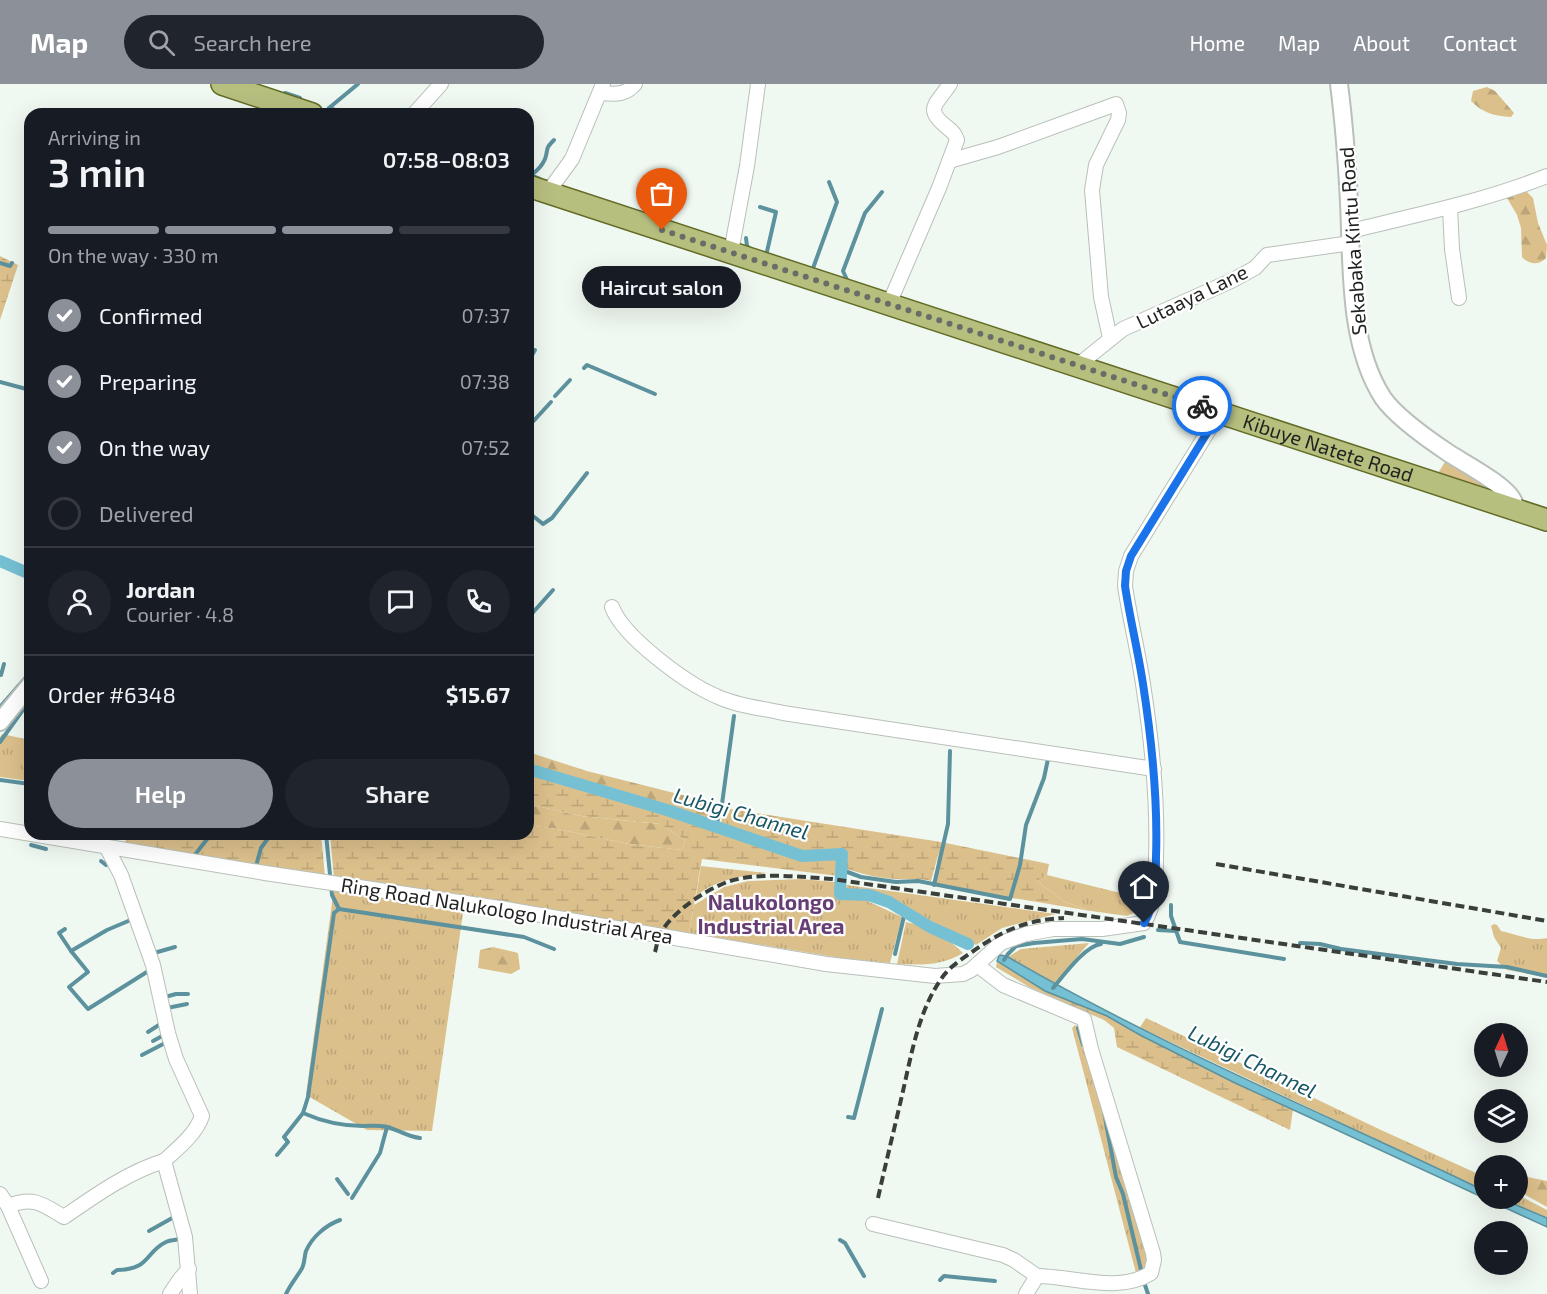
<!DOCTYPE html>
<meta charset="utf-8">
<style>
body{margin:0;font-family:"Exo 2",sans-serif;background:#20242c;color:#f1f3f6;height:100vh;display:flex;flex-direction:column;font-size:22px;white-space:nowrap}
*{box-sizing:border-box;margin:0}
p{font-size:20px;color:#9ea1a6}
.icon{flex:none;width:33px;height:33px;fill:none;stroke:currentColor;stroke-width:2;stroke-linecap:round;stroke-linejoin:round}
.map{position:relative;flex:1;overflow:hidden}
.drawer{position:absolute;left:24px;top:24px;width:510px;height:732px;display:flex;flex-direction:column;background:#171b24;border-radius:18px;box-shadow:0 6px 24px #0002}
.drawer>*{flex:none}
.needle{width:39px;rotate:4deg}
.controls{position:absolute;left:1474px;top:939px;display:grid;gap:12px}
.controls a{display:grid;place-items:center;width:54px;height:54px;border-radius:50%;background:#171b24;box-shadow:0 6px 24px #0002;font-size:30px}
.pin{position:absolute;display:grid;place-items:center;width:51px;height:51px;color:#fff;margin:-62px -26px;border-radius:50% 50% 50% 0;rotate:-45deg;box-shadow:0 0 6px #0007}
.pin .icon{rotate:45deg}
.courier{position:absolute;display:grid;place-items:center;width:60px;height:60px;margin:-30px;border:4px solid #1a73e8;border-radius:50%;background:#fff;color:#222;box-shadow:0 2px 8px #0007}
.bubble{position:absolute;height:42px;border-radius:21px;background:#171b24;box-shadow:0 6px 24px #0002;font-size:20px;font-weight:600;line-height:42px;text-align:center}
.head em{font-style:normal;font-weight:600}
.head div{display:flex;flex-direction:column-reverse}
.head{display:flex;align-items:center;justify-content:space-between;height:102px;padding:0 24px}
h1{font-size:39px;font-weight:600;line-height:45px}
.bar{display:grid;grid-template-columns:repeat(4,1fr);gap:9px 6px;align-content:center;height:72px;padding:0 24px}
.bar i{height:8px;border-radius:4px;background:#363941}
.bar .current{background:#8c9099}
.bar p{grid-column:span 4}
.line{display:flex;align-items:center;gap:15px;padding:0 24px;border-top:2px solid #363941}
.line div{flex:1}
.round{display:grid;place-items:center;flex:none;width:63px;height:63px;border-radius:32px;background:#20242c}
ol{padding:0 24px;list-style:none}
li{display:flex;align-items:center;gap:18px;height:66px}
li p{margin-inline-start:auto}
li .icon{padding:6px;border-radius:50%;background:#8c9099;color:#fff;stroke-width:4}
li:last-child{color:#9ea1a6}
li i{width:33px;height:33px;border:3px solid #363941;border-radius:50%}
.button{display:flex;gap:12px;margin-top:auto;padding:12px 24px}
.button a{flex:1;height:69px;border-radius:36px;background:#8c9099;color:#fff;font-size:24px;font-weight:600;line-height:69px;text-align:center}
.button a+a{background:#20242c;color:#f1f3f6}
header{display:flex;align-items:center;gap:36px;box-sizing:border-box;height:84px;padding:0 30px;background:#8c9099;color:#fff}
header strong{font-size:28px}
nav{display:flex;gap:33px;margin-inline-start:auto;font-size:21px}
.search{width:420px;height:54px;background:#20242c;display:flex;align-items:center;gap:15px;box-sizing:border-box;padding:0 21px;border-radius:33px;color:#9ea1a6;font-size:22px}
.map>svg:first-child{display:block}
.grass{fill:url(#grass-tufts)}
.forest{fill:url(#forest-firs)}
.wetland{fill:url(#wetland-marsh)}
.water{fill:#76c0d4;stroke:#5c919e;stroke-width:1.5}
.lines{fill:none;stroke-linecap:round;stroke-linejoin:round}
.stream{stroke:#5c919e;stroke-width:4}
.canal{stroke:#76c0d4;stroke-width:12}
.minor-casing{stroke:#b8c0b9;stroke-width:16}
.tertiary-casing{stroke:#b8c0b9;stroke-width:20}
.primary-casing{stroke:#636c26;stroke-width:24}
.minor{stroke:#fff;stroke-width:14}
.tertiary{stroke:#fff;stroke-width:16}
.primary{stroke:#b7bf7f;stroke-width:21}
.rail{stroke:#3b3f3b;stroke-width:4;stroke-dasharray:9 4.5;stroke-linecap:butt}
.done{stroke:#686d68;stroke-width:6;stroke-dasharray:0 10.8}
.route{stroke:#1a73e8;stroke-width:8}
.labels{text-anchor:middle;stroke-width:4.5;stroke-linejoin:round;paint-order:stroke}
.street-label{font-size:20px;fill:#1f221f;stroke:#fff}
.water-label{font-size:21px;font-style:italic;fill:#175664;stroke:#fff}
.neighbourhood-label{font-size:21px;font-weight:bold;fill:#663d74;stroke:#fff}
</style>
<header>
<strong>Map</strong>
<div class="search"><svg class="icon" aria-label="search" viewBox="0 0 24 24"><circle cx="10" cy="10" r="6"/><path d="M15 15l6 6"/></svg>Search here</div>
<nav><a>Home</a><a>Map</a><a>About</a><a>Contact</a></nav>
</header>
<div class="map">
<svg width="1547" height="1210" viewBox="0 0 1547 1210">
<defs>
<pattern id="grass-tufts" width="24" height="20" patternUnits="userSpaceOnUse" patternTransform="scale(1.5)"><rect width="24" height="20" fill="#dcc08c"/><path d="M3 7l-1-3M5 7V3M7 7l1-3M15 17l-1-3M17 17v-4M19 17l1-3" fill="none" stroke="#bca578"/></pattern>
<pattern id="forest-firs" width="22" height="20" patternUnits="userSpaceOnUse" patternTransform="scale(1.5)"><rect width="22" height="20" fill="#dcc08c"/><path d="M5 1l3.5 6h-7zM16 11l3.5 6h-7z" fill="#bca578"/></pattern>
<pattern id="wetland-marsh" width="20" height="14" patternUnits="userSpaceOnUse" patternTransform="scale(1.5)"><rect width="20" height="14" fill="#dcc08c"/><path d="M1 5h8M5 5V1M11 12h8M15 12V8" fill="none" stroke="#bca578"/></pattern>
</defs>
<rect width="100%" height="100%" fill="#f0f9f1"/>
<g class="grass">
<polygon points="1445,378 1495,404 1500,410 1438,389"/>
<polygon points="2,650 30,656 30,697 0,693 0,653"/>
<path d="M701,782L767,789C738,793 719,794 696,812Z"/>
<polygon points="1047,791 1141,814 1143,825 1127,832 1091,827 1065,818 1037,797"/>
<polygon points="801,795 836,798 836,812 863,815 902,833 890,879 840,874 689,849 694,821 724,803 748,797"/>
<polygon points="847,801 1056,830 1002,844 976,861 875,810 845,807"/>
<polygon points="334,804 463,829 432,1047 367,1046 306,1011"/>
<path d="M906,838C928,843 947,853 963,869C942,882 921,881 897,880Z"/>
<path d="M1494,840L1497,841L1501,847C1516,850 1532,858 1547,854V893L1507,886L1497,877L1501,864L1494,853L1491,842Z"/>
<polygon points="1089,859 1054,900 1008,873 1021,865"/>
<polygon points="1146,934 1381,1046 1485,1093 1485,1107 1143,945 1140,943"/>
<polygon points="1075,941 1082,945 1150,1176 1146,1187 1136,1189 1072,944"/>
<polygon points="1518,1111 1547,1126 1547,1134 1502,1115 1518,1114"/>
</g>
<g class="forest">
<path d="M1487,3L1495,7L1514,29L1511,33C1494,32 1483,29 1471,17L1473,7Z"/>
<path d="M1523,108H1527L1533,114L1538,139L1547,161L1546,174C1539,182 1528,180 1522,173L1521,144L1517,131L1507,114L1512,109Z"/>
<polygon points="528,668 587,687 718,720 714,738 528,682"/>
<polygon points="528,720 581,732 660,740 685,756 682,766 629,760 557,745 528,741"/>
<polygon points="493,863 518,869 520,885 511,890 478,884 480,866"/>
<polygon points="1518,1091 1547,1097 1547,1123 1518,1107"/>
</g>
<g class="wetland">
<polygon points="0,172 18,181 0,236"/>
<polygon points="528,690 708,742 799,774 839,773 838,792 702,775 689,849 334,795 330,750 528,750 528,741 557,745 629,760 682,766 685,756 660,740 581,732 528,720"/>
<path d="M724,724L941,758L1049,780L1047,791L1037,797L1065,818L1091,827L934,801L939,768L931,797C919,794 909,796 897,795C878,794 861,790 844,784V768H802L721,740Z"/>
<polygon points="126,750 321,750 325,793 125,762"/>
<polygon points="997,877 1045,907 1107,932 1140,951 1293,1025 1290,1046 1117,963 1114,944 1104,936 1029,903 996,883"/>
</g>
<path class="water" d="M1001,871L1008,873C1161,962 1326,1030 1485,1107V1114L1502,1115L1547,1134V1143L1233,998L1140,951L1107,932L1045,907L997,877L999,872Z"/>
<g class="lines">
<g class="stream">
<polyline points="285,9 300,14"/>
<polyline points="329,24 358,0"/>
<polyline points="329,24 347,30"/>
<polyline points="363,30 383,28"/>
<path d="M540,95L531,91C537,87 542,82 545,75C549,64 544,66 554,56"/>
<polyline points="760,123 776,128 766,172"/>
<polyline points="746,154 747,162 753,167"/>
<polyline points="0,179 10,182 12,179"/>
<polyline points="812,187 837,118 829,98"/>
<polyline points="848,198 843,187 865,129 882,108"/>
<polyline points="528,278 535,266"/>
<polyline points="584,284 587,281 655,310"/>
<polyline points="0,298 30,306"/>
<polyline points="555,312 570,296"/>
<polyline points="528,343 551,318"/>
<polyline points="528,374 530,372"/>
<polyline points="528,428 543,440 552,434 587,389"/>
<polyline points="528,534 553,506"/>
<polyline points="1,591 4,580"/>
<polyline points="0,623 27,592"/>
<polyline points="0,658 30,616"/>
<polyline points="0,696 30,700"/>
<polyline points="716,742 722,720 734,632"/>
<polyline points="96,750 97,756"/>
<polyline points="326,750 332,811 339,825 524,853 554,865"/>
<polyline points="31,761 46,765"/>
<polyline points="194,772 211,750"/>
<polyline points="101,777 106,781"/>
<polyline points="256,782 261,764 271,750"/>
<polyline points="842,786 861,793 896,798 918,797 1010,815 1020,781 1026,741 1044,694 1048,675"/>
<polyline points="934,801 948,740 950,667"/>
<polyline points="1171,821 1171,832 1180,858 1284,875"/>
<polyline points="133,835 107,846 71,867 88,888 69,903 88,925 150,886"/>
<polyline points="65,845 59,849 71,867"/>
<polyline points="1158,846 1176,847"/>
<polyline points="1300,859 1320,860 1341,865 1457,880 1507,883 1547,892"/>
<polyline points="154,869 175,863"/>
<polyline points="895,870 905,828"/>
<polyline points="1004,876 1008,870 1016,862 1034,859 1082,855 1120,860 1144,853"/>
<path d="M1053,904C1064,891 1085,862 1101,860"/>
<polyline points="165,913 176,910 188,910"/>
<polyline points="167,924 187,920"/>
<polyline points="1078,944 1083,961"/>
<polyline points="148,948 162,939"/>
<polyline points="153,957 164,951 164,948"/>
<polyline points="142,971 167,958"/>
<polyline points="1104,1028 1116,1093 1123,1110 1142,1190"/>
<path d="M303,1029C321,1037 343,1042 363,1042C372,1042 378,1041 387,1043L380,1069L352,1114"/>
<polyline points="848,1033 854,1034 882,925"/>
<path d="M387,1043C399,1046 408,1053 420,1054"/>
<polyline points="277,1071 288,1058 284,1053 303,1029 308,1013 334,829 339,825"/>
<polyline points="337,1095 348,1110"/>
<polyline points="149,1147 174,1133"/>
<polyline points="840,1156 845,1159 864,1192"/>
<path d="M113,1189L117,1186C150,1186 145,1168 166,1158C170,1156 176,1156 181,1155"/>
<polyline points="940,1196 944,1192 995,1197"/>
<polyline points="1145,1201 1148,1210"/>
<path d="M286,1210C290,1201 296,1194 301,1186C305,1180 304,1173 306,1167C312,1153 326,1141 340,1136"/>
</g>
<g class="canal">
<polyline points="0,477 30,490"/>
<polyline points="528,685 667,726 802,772 842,770 840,810 869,811 889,818 930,843 968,860"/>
</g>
<g class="minor-casing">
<g id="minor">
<path d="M600,9C614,10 625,12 635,0"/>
<polyline points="414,30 441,0"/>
<polyline points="949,77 998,63 1116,20 1119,29 1118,36 1096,81 1092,106 1101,213 1110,254"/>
<polyline points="548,108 572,75 603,0"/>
<polyline points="1450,124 1452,165 1459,214"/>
<path d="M1350,147C1417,131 1484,117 1547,92"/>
<polyline points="731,168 747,82 758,0"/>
<path d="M889,220L939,104L957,56C955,50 953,48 948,44C924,25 935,22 950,0"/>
<polyline points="1077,282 1123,245 1231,197 1255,184 1267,171 1351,159"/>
<path d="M612,523C623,553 686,599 716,612C737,622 761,624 783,629L1154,685"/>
<path d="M0,745L265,789L506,825L826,880L935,892L963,890L971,886L1001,859L1026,850L1053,845H1102L1144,839C1156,820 1156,795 1156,773C1158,715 1152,658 1143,600C1138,567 1130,535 1125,502L1126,487L1131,472L1220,328"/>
<path d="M107,764L121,791L153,881L168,949L176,975L202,1032C196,1050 178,1064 164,1077L185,1153L190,1210"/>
<path d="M977,881L1003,901L1084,935L1091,965L1153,1169L1154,1176L1151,1189C1118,1210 1073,1192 1037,1192L1026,1210"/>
<path d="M0,1110L8,1122C34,1112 42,1120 64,1133C96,1111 128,1088 164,1077"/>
<polyline points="8,1122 41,1197"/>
<polyline points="873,1140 1003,1171 1014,1176 1037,1192"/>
<polyline points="170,1210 180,1195 189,1185"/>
</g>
</g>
<g class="tertiary-casing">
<g id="tertiary">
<path d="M1339,0C1344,39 1347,79 1349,118C1352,181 1348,260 1383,314C1397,334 1429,356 1450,370C1464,379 1510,403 1514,419L1510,423"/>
<polyline points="0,638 30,601"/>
</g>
</g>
<g class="primary-casing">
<g id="primary">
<polyline points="222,0 312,30"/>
<path id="s1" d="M528,102L1547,436"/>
</g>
</g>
<use href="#minor" class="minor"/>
<use href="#tertiary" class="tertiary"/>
<use href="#primary" class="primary"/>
<g class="rail">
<polyline points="1216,780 1547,837"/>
<path d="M655,868C657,862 657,855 660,850C672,828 706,805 730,797C760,788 801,793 832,795L1547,898"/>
<path d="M878,1114C886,1078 895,1042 903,1007C912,968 919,924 944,891C951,882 962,875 972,868C1003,846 1026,836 1064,834"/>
</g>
</g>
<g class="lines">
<polyline class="done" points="662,146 1202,322"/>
<path class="route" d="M1144,839C1156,820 1156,795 1156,773C1158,715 1152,658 1143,600C1138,567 1130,535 1125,502L1126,487L1131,472L1220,328L1202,322"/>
</g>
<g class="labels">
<g class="street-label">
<text transform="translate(1353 157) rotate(-94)" y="7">Sekabaka Kintu Road</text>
<text transform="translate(1192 213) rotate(-26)" y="7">Lutaaya Lane</text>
<text dy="7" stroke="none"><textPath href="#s1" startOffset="842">Kibuye Natete Road</textPath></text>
<text transform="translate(507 827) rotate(9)" y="7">Ring Road Nalukologo Industrial Area</text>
</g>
<g class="water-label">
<text transform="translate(741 730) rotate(16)" y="7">Lubigi Channel</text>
<text transform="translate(1252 978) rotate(26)" y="7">Lubigi Channel</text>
</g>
<g class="neighbourhood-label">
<text x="771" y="826">Nalukolongo<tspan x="771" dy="24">Industrial Area</tspan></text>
</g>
</g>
</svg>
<div class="controls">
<a><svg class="needle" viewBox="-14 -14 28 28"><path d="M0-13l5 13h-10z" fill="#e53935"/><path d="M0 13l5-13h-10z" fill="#9ea1a6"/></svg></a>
<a><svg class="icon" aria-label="layers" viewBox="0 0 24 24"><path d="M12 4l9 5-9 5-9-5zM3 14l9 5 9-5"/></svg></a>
<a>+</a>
<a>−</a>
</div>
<div class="pin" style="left:662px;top:146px;background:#ea580c"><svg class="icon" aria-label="bag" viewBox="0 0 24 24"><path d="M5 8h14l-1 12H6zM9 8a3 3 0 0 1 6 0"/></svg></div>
<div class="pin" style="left:1144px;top:839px;background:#1f2937"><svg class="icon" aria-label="home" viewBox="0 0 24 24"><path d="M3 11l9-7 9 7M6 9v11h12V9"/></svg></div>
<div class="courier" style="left:1202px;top:322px"><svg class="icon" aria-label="bike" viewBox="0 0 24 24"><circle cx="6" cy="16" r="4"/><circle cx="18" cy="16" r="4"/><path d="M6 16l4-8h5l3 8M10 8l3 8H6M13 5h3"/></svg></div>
<div class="bubble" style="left:582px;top:182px;width:159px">Haircut salon</div>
<section class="drawer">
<div class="head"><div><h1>3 min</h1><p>Arriving in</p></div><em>07:58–08:03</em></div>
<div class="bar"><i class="current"></i><i class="current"></i><i class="current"></i><i></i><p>On the way · 330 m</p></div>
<ol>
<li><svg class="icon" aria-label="check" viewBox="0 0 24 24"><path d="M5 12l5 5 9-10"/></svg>Confirmed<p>07:37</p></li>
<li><svg class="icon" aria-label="check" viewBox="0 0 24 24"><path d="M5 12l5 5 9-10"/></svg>Preparing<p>07:38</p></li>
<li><svg class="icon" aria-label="check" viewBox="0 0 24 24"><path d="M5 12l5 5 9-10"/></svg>On the way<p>07:52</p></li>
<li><i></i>Delivered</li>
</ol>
<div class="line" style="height:108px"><a class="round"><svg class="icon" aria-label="person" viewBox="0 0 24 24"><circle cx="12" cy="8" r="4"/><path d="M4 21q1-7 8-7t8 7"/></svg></a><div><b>Jordan</b><p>Courier · 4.8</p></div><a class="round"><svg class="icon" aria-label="chat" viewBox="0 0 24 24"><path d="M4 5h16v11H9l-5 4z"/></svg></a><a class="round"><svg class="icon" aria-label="phone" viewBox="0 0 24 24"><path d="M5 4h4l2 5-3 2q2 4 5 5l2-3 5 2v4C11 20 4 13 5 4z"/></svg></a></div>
<div class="line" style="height:78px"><div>Order #6348</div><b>$15.67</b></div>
<div class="button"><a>Help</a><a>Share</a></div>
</section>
</div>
